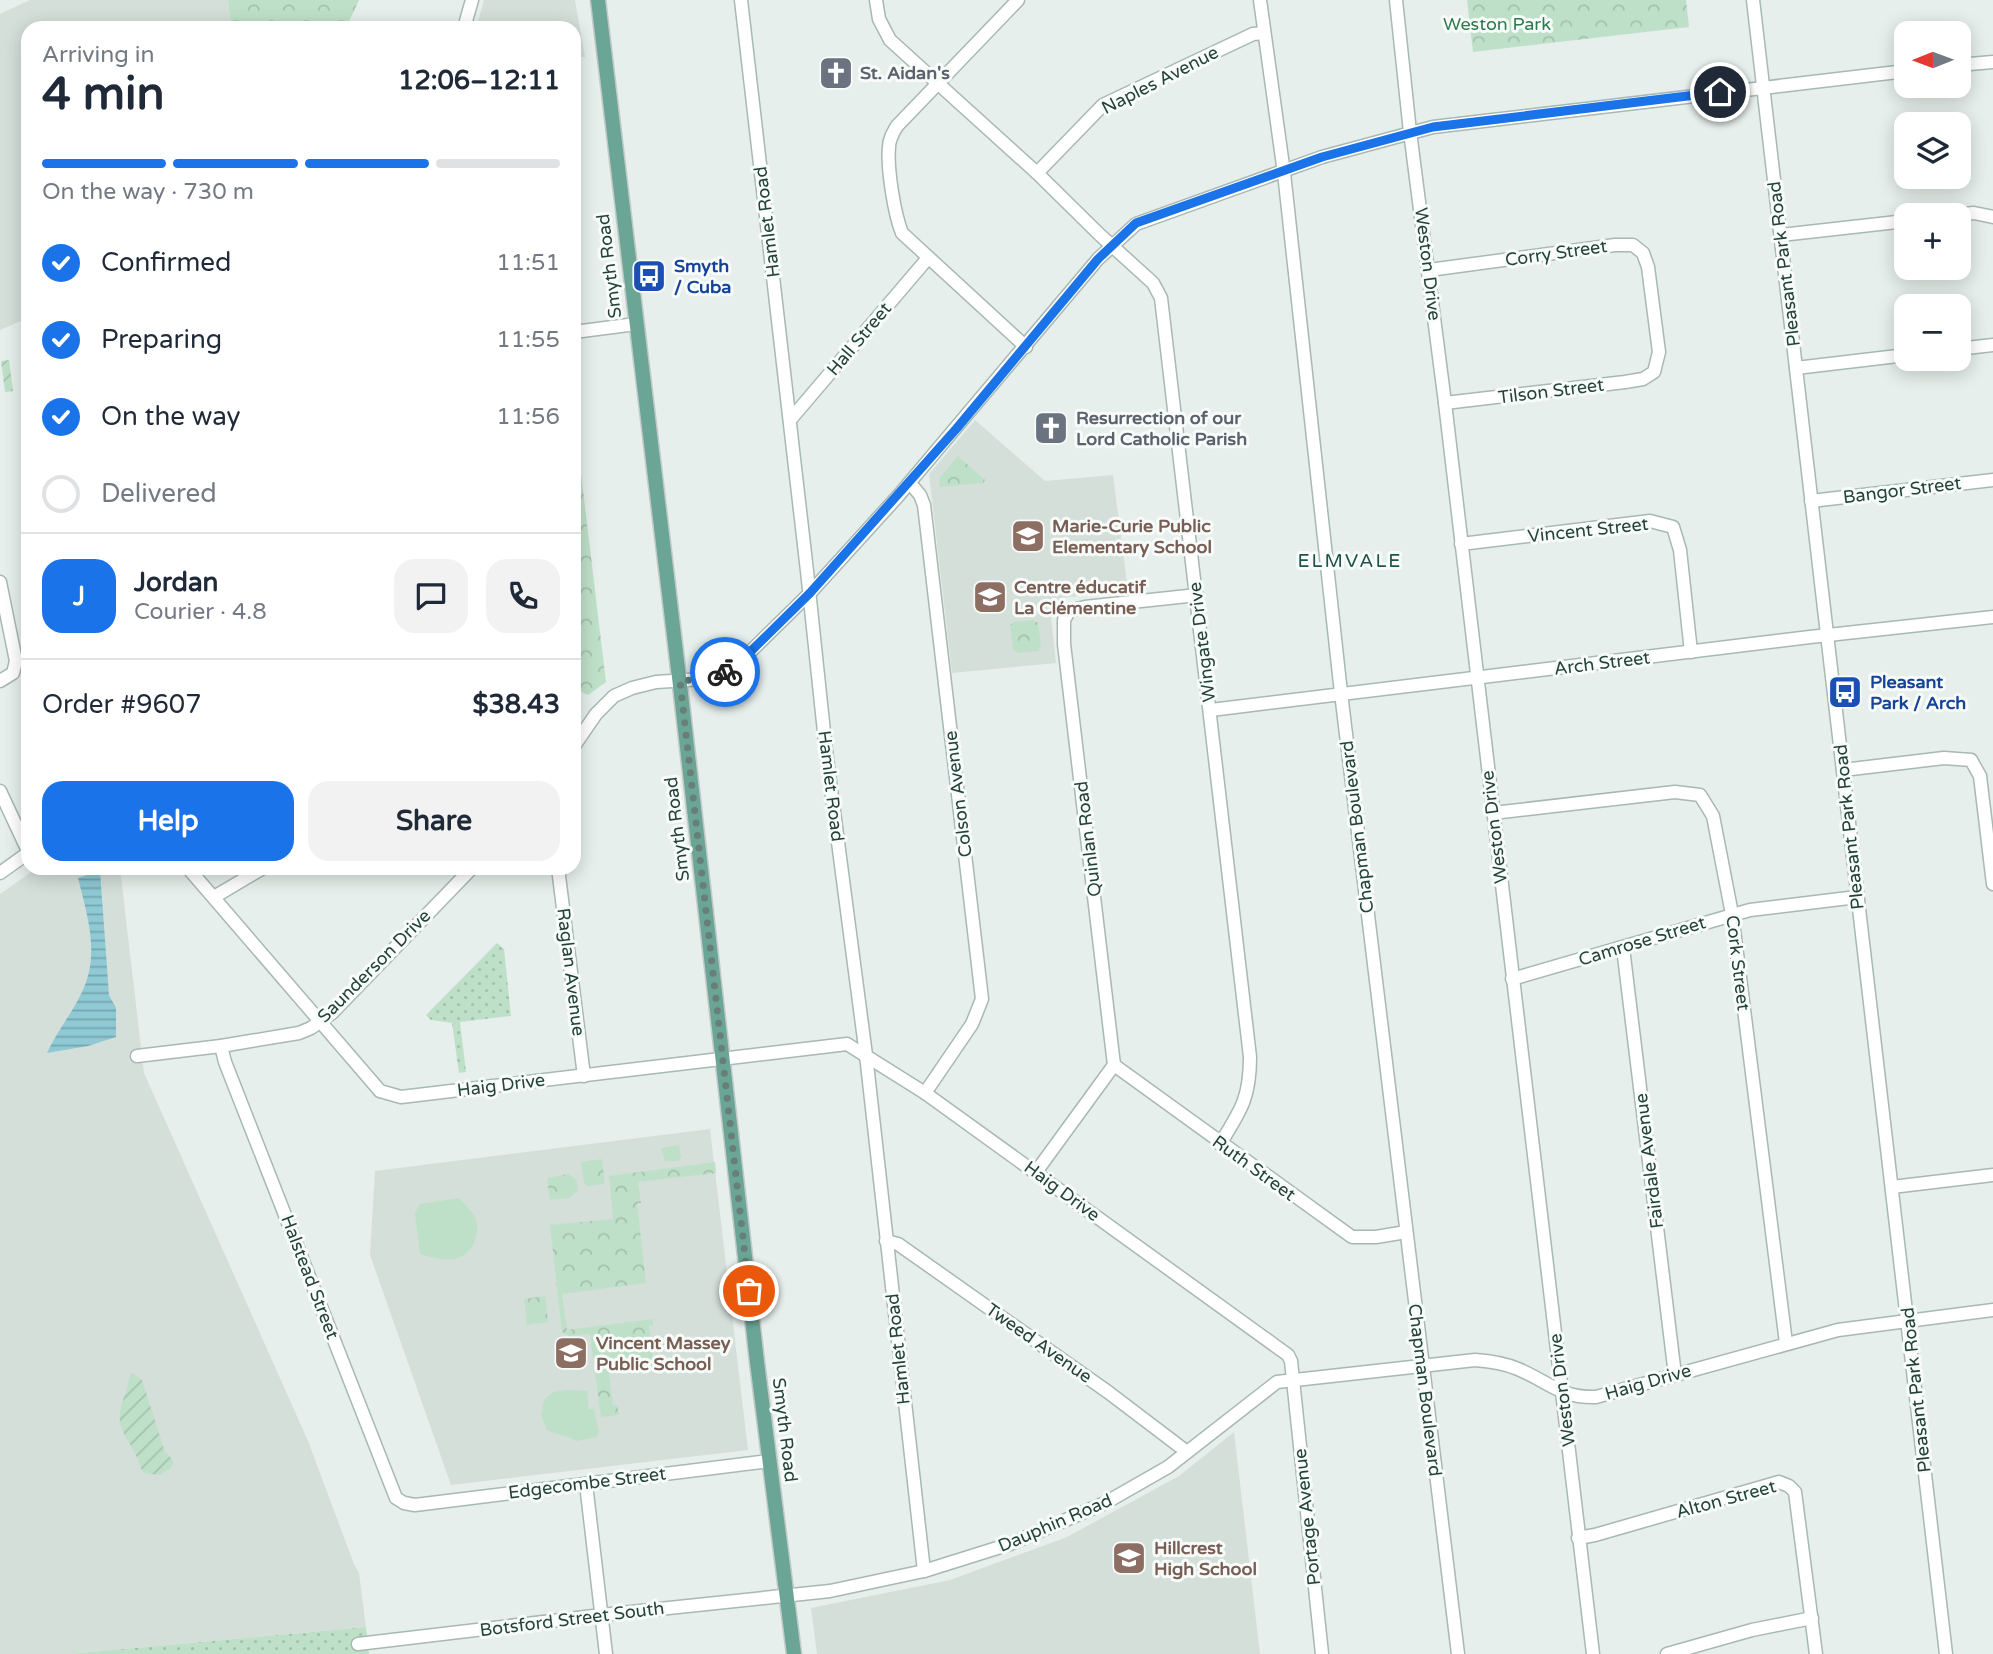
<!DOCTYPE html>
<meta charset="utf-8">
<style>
body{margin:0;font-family:"Varela Round",sans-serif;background:#f2f2f3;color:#1f2937;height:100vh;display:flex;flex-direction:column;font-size:26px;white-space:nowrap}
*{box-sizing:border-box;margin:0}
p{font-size:23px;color:#747a83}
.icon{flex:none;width:38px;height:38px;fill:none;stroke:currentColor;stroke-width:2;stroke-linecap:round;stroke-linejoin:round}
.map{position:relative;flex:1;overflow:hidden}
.panel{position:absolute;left:21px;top:21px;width:560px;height:854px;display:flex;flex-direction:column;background:#fff;border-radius:21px;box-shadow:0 4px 18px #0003}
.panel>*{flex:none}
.needle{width:46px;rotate:269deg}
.controls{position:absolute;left:1894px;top:21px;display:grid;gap:14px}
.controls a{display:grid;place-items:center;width:77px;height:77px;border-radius:14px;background:#fff;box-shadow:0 4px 18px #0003;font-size:35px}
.pin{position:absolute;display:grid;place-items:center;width:60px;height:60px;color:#fff;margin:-30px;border:4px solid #fff;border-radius:50%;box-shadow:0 2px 7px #0007}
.courier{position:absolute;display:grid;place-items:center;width:70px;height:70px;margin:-35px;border:5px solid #1a73e8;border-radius:50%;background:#fff;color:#222;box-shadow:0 2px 9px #0007}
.headline em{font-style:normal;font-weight:700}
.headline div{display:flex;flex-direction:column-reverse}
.headline{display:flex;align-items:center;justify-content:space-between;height:119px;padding:0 21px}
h1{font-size:46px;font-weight:700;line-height:52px}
.bar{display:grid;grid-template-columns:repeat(4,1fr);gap:10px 7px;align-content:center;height:84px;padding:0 21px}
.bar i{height:9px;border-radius:5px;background:#e0e1e3}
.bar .selected{background:#1a73e8}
.bar p{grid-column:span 4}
.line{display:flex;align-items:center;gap:18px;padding:0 21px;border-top:2px solid #e0e1e3}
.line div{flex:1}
.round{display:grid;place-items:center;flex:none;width:74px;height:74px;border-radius:21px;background:#f2f2f3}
ol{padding:0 21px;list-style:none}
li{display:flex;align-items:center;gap:21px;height:77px}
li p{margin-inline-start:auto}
li .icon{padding:7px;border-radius:50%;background:#1a73e8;color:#fff;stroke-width:4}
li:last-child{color:#747a83}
li i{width:38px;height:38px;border:4px solid #e0e1e3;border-radius:50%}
.action{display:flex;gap:14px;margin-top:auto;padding:14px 21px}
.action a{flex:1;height:80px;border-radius:21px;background:#1a73e8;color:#fff;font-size:28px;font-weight:700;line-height:80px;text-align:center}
.action a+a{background:#f2f2f3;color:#1f2937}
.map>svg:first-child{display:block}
.built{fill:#d4dfda}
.grass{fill:url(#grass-dots)}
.forest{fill:url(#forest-crowns)}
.garden{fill:url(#garden-furrows)}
.pitch{fill:#bfe0c8}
.water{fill:url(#water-rules)}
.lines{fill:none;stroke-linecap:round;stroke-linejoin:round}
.minor-casing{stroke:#a8b8b2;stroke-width:15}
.major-casing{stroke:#c2cac8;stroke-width:17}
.minor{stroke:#fff;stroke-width:12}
.major{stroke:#6aa596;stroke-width:14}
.done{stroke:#687f78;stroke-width:7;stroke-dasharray:0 12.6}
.route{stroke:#1a73e8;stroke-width:9}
.labels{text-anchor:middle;stroke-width:6;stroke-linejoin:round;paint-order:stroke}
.park-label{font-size:18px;fill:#2d7a4b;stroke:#f7fbf9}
.worship-label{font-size:18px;font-weight:bold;fill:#5b616d;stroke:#f7fbf9;text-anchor:start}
.street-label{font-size:18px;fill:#24423a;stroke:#f7fbf9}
.transit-label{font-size:18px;font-weight:bold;fill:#164399;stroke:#f7fbf9;text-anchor:start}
.education-label{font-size:18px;font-weight:bold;fill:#785e54;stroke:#f7fbf9;text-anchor:start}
.neighbourhood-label{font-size:19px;letter-spacing:2px;fill:#1f5548;stroke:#f7fbf9}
</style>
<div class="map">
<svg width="1993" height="1654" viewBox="0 0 1993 1654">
<defs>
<pattern id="grass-dots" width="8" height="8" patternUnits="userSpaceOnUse" patternTransform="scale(1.75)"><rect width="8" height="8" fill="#bfe0c8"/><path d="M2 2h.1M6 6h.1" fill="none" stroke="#a4c1ad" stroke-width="1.8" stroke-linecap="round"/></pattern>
<pattern id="forest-crowns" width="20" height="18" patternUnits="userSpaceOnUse" patternTransform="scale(1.75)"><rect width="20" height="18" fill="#bfe0c8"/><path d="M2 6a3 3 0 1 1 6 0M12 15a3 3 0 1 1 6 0" fill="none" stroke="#a4c1ad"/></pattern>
<pattern id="garden-furrows" width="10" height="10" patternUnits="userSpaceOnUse" patternTransform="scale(1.75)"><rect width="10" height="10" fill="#bfe0c8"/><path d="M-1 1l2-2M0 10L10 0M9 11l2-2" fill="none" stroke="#a4c1ad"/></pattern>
<pattern id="water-rules" width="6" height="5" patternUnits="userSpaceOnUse" patternTransform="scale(1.75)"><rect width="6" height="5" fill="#8ec9d4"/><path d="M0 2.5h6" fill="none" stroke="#74a5ad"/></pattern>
</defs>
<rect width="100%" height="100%" fill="#e6efeb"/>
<g class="built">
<polygon points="30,0 228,0 231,28 28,28 28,318 0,330 0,14"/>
<polygon points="484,0 575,0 585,57 574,58 574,28 476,28"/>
<polygon points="975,420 1045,481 1113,475 1128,591 1060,598 1051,616 1056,663 952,673 929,474"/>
<polygon points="37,868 120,868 144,1073 308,1441 354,1564 359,1573 366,1627 69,1654 0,1654 0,894"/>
<polygon points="710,1129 748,1450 451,1485 370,1255 375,1171"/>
<polygon points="1234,1432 1260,1654 817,1654 811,1608 950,1580 1067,1537 1179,1476"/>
</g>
<g class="grass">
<polygon points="497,943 504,949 511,1016 460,1022 466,1072 459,1073 452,1023 431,1020 426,1015"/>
<polygon points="366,1627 369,1654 69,1654"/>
</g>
<g class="forest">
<polygon points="228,0 359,0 346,28 231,28"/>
<polygon points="1467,0 1686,0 1689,27 1473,52"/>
<polygon points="958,456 985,480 983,483 939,487 940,477"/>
<polygon points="580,465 606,682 588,695 574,688 574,466"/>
<polygon points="1033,620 1038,623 1041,646 1038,651 1018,653 1013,649 1010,625 1014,622"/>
<polygon points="679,1145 681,1157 678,1161 665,1161 661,1148"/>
<polygon points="602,1159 605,1184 587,1186 584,1183 581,1162"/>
<polygon points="715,1162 716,1173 638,1182 641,1203 637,1203 646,1283 562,1294 567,1330 653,1319 653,1325 649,1326 654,1369 609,1374 613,1405 617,1405 619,1415 601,1417 590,1334 569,1336 562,1332 550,1225 613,1219 609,1176"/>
<polygon points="568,1174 576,1179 578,1191 569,1198 550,1200 547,1178"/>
<polygon points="545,1296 548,1322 527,1325 524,1299"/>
</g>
<g class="garden">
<polygon points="9,360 13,391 5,392 1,361"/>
<path d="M133,1373L142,1380L165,1452L173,1460L172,1467L160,1475L143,1473C140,1466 138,1459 135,1453C120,1426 114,1422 126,1392C129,1385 127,1378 133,1373Z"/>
</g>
<g class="pitch">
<path d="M459,1198C465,1204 474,1213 476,1220C479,1228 476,1236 474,1243C463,1266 440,1260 420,1254L415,1213L420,1204Z"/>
<path d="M567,1390L587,1391L589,1409H594L599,1432L597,1437L576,1441C569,1435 556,1435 547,1430L541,1415L544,1400L553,1392Z"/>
</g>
<path class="water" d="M100,871L109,995L116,1008V1037L88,1046L47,1053C56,1033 70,1016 80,996C101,957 88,918 78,878Z"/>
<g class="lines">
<g class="minor-casing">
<g id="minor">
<polyline points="741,0 807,571 826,751 866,1055 924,1571"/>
<path d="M876,0L879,19L890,40L1037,173L1100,235L1153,283L1161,298L1250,1057C1250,1098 1241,1110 1220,1144"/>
<path d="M1018,0L897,126C893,133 889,139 889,147C887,168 894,213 902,233L1026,347"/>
<polyline points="1260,0 1284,173 1341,693 1458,1654"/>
<polyline points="1396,0 1410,132 1445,403 1593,1654"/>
<polyline points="1753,0 1946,1654"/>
<polyline points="464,28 472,0"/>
<polyline points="1958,65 1993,62"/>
<polyline points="1037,173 1103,105 1253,34 1264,33"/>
<polyline points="1954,215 1974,213 1993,217"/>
<polyline points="1781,235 1906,221"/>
<polyline points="1429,270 1615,245 1633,245 1643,253 1648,267 1659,352 1654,372 1643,379 1625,382 1445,403"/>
<polyline points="574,332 636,324"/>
<polyline points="1958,349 1993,345"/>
<polyline points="1796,368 1906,355"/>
<polyline points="790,420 928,258"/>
<polyline points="910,483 920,495 924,505 982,999 972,1024 925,1093"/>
<polyline points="1811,501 1993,480"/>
<polyline points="1461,544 1650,521 1673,527 1680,550 1691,652"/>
<polyline points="0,582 16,661 13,673 0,681"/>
<polyline points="1211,710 1810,637 1993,617"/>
<polyline points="574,746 596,714 614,696 632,688 656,682 703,679 725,672 751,651 810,593 899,495 1098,259 1136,224 1322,157 1433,127 1906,71"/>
<polyline points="1843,770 1944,758 1971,760 1980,776 1993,884"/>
<polyline points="0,791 28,851"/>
<polyline points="1493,813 1675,792 1700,795 1713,816 1732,914 1786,1343"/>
<polyline points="188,868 380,1091 401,1097 847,1044 925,1093 1288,1355 1291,1361 1322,1654"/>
<polyline points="558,868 584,1076"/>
<polyline points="0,873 28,853"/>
<polyline points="214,897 263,868"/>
<polyline points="1623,948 1675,1375"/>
<polyline points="1512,979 1750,910 1857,897"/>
<polyline points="221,1046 225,1062 396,1498 404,1503 415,1505 769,1461"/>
<polyline points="137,1056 221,1046 299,1033 311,1028 332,1013 472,868"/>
<polyline points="1114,1065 1352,1237 1376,1237 1406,1232"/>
<polyline points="1036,1172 1114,1065 1064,644 1064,620 1069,611 1085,607 1197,595"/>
<polyline points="1892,1187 1993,1175"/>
<polyline points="886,1241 898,1244 1108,1392 1187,1452"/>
<polyline points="586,1484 606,1654"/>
<polyline points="1578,1538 1595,1535 1779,1482 1789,1486 1795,1492 1816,1654"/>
<path d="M358,1644L602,1615L830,1591L924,1571L1010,1544L1105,1503L1168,1467L1277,1382L1475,1360C1490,1361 1504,1363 1518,1369C1549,1382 1560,1398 1596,1397L1838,1330L1993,1310"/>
<polyline points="1667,1654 1752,1630 1812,1618"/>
</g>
</g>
<g class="major-casing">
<polyline id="major" points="598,0 681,694 757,1362 794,1654"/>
</g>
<use href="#minor" class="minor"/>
<use href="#major" class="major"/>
</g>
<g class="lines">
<polyline class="done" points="725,672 703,679 680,681 749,1291"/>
<polyline class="route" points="725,672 751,651 810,593 957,428 1098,259 1136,223 1322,157 1433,127 1720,92"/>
</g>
<defs>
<g id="church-square" transform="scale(1.75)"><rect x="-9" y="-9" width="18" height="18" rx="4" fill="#6b7280" stroke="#f7fbf9"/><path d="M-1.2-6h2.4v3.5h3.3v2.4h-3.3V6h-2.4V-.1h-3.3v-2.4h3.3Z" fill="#fff"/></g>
<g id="bus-square" transform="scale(1.75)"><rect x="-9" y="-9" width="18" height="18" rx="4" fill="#1a4fb4" stroke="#f7fbf9"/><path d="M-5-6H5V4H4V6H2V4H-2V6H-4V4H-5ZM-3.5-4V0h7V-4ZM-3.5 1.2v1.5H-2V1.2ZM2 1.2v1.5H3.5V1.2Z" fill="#fff"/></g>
<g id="school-square" transform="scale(1.75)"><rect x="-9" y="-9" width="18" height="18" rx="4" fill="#8d6e63" stroke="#f7fbf9"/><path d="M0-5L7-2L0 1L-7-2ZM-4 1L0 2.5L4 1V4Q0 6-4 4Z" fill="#fff"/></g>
</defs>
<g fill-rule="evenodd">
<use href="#church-square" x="836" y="73"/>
<use href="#bus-square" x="649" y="276"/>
<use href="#church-square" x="1051" y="428"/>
<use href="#school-square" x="1028" y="536"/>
<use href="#school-square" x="990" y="597"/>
<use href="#bus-square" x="1845" y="692"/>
<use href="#school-square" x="571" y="1353"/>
<use href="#school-square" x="1129" y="1558"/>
</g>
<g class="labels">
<g class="park-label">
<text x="1497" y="30">Weston Park</text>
</g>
<g class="worship-label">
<text x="860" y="79">St. Aidan's</text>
<text x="1076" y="424">Resurrection of our<tspan x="1076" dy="21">Lord Catholic Parish</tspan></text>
</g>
<g class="street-label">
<text transform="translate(1160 80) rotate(-27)" y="6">Naples Avenue</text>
<text transform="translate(767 222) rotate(-97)" y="6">Hamlet Road</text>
<text transform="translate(1556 253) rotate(-8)" y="6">Corry Street</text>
<text transform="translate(1428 264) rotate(83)" y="6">Weston Drive</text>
<text transform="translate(1784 264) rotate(-97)" y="6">Pleasant Park Road</text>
<text transform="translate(609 266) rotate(-97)" y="6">Smyth Road</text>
<text transform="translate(859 339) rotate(-50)" y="6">Hall Street</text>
<text transform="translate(1551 391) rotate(-7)" y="6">Tilson Street</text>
<text transform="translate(1902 490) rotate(-7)" y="6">Bangor Street</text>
<text transform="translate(1588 530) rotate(-6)" y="6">Vincent Street</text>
<text transform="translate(1202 642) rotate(-97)" y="6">Wingate Drive</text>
<text transform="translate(1602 663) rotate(-7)" y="6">Arch Street</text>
<text transform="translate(831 786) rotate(83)" y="6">Hamlet Road</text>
<text transform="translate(958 794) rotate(-97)" y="6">Colson Avenue</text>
<text transform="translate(1357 827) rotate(-97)" y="6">Chapman Boulevard</text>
<text transform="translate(1494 827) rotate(-97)" y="6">Weston Drive</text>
<text transform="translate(1849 827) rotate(-96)" y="6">Pleasant Park Road</text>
<text transform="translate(677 829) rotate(-97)" y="6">Smyth Road</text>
<text transform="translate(1088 839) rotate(-97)" y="6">Quinlan Road</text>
<text transform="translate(1642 941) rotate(-17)" y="6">Camrose Street</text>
<text transform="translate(1738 963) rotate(83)" y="6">Cork Street</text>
<text transform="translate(374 966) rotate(-45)" y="6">Saunderson Drive</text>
<text transform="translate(571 972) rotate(83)" y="6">Raglan Avenue</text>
<text transform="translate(501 1085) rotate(-7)" y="6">Haig Drive</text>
<text transform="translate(1649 1161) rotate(-97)" y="6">Fairdale Avenue</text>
<text transform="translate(1254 1168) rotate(36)" y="6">Ruth Street</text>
<text transform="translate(1062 1191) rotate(36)" y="6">Haig Drive</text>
<text transform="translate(310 1277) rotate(69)" y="6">Halstead Street</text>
<text transform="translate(1039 1343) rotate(35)" y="6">Tweed Avenue</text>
<text transform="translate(898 1349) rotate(-96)" y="6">Hamlet Road</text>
<text transform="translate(1648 1382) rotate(-16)" y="6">Haig Drive</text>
<text transform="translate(1425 1390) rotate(83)" y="6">Chapman Boulevard</text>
<text transform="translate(1562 1390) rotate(-97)" y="6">Weston Drive</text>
<text transform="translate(1916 1390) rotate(-96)" y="6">Pleasant Park Road</text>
<text transform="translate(785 1430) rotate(83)" y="6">Smyth Road</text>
<text transform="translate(587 1483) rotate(-7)" y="6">Edgecombe Street</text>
<text transform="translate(1726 1499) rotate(-15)" y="6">Alton Street</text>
<text transform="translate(1307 1517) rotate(-96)" y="6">Portage Avenue</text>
<text transform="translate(1055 1523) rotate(-23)" y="6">Dauphin Road</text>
<text transform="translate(572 1619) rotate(-7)" y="6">Botsford Street South</text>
</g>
<g class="transit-label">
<text x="674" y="272">Smyth<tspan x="674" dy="21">/ Cuba</tspan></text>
<text x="1870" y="688">Pleasant<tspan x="1870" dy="21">Park / Arch</tspan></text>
</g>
<g class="education-label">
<text x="1052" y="532">Marie-Curie Public<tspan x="1052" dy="21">Elementary School</tspan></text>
<text x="1014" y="593">Centre éducatif<tspan x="1014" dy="21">La Clémentine</tspan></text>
<text x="596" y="1349">Vincent Massey<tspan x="596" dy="21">Public School</tspan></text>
<text x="1154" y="1554">Hillcrest<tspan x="1154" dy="21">High School</tspan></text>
</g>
<g class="neighbourhood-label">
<text x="1350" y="567">ELMVALE</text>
</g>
</g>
</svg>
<div class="controls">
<a><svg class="needle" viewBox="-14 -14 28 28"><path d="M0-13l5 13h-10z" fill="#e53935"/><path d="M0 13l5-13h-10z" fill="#747a83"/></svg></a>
<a><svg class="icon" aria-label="layers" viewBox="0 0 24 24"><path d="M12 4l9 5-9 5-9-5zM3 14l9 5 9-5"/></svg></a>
<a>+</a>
<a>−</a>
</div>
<div class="pin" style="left:749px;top:1291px;background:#ea580c"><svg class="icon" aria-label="bag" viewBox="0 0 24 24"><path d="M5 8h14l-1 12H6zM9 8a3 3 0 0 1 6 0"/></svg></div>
<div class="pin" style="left:1720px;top:92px;background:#1f2937"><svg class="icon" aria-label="home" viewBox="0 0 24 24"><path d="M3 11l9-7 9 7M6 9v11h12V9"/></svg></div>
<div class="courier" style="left:725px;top:672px"><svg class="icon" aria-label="bike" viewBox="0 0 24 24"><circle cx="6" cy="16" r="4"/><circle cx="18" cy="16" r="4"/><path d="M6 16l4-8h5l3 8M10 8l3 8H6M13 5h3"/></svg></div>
<section class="panel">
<div class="headline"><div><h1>4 min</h1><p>Arriving in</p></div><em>12:06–12:11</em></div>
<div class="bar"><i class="selected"></i><i class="selected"></i><i class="selected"></i><i></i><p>On the way · 730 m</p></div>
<ol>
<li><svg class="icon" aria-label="check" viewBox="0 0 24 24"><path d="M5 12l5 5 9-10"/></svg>Confirmed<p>11:51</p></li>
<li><svg class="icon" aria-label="check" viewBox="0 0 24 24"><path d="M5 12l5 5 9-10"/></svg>Preparing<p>11:55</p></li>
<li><svg class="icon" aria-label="check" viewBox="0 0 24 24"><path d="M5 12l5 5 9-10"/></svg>On the way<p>11:56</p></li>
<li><i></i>Delivered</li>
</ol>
<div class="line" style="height:126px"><b class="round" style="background:#1a73e8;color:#fff">J</b><div><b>Jordan</b><p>Courier · 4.8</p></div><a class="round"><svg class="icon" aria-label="chat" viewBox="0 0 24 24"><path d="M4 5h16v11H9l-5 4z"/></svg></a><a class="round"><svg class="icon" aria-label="phone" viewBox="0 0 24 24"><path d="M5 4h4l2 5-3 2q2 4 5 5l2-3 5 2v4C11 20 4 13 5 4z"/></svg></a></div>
<div class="line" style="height:91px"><div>Order #9607</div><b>$38.43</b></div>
<div class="action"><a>Help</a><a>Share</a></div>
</section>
</div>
